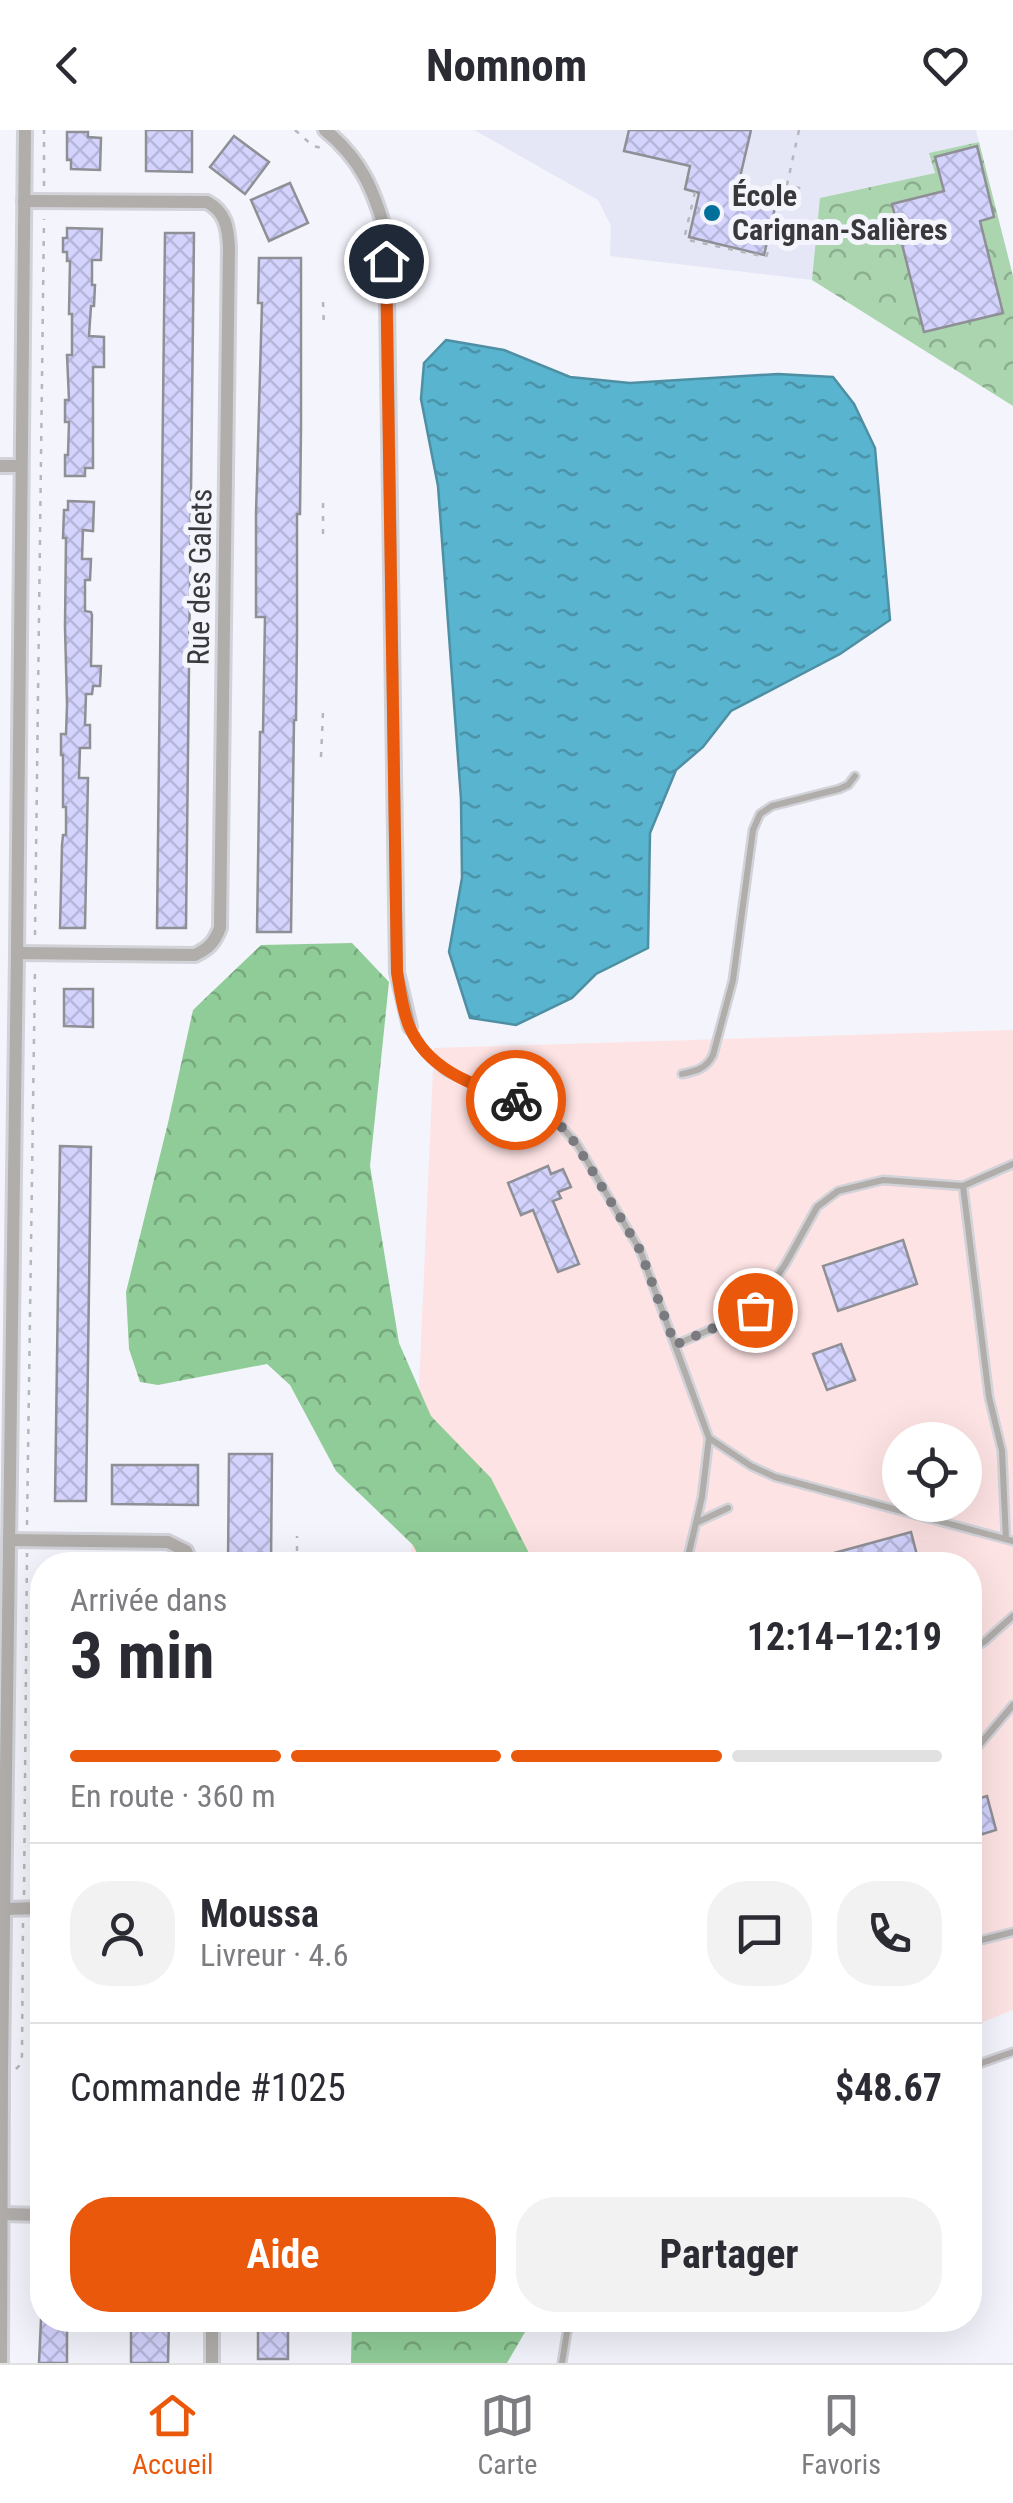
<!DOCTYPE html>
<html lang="fr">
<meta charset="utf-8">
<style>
body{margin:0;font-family:"Roboto Condensed",sans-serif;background:#f2f2f3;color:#2b2b33;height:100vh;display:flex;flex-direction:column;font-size:38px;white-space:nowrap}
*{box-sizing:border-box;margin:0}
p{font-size:32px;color:#7c7c81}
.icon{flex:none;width:55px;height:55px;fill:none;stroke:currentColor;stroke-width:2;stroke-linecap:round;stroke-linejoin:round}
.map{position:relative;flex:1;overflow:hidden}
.side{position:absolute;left:30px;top:1422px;width:952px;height:780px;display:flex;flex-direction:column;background:#fff;border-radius:40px;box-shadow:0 10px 40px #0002}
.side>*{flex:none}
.buttons{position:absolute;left:882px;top:1292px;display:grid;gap:20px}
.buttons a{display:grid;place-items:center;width:100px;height:100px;border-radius:50%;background:#fff;box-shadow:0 10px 40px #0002;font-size:50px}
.pin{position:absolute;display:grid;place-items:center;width:85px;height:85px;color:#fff;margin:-42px;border:5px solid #fff;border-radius:50%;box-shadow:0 2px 10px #0007}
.courier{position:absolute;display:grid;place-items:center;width:100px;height:100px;margin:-50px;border:8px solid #ea580c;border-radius:50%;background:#fff;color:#222;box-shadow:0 2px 12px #0007}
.head em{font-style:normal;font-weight:700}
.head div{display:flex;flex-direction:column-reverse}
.head{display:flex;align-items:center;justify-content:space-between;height:170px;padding:0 40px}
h1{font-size:65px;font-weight:700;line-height:75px}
.bar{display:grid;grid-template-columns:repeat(4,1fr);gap:15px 10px;align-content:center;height:120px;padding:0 40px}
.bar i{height:12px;border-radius:8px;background:#e1e1e2}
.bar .active{background:#ea580c}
.bar p{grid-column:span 4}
.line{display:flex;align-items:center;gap:25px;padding:0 40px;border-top:2px solid #e1e1e2}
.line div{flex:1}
.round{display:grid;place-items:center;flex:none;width:105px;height:105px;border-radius:40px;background:#f2f2f3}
.primary-button{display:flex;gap:20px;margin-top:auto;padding:20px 40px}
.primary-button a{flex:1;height:115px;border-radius:40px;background:#ea580c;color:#fff;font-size:40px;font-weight:700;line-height:115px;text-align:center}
.primary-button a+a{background:#f2f2f3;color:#2b2b33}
header{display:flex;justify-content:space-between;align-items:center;height:130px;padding:0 40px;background:#fff;font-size:45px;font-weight:700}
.tabs{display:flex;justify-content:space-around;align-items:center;height:140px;border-top:2px solid #e1e1e2;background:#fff;font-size:28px;color:#7c7c81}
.tabs a{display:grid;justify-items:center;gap:5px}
.tabs .active{color:#ea580c}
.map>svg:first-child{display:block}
.industrial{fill:#fee3e4;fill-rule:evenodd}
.built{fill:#e6e7f6}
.forest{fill:url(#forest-crowns)}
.park{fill:url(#park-crowns)}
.water{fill:url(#water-ripples);stroke:#4f8fa3;stroke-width:2.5}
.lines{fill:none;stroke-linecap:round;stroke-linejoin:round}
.stream{stroke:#4f8fa3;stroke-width:5}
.building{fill:url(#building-cross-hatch);stroke:#8f8f96;stroke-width:2.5}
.lane-casing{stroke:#d2d2d9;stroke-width:11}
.street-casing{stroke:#d2d2d9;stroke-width:18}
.path{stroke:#b6b6bd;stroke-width:2.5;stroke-dasharray:5 8;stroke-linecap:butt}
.lane{stroke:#b0adaa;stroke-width:6}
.street{stroke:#b0adaa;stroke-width:12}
.done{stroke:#7a7a7f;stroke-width:10;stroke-dasharray:0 18}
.route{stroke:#ea580c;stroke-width:12}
.poi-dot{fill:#00709b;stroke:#f4f4fc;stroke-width:4}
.labels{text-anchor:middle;stroke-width:10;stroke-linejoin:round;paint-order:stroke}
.poi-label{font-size:30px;font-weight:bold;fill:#39393c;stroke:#f4f4fc;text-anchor:start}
.street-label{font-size:30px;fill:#39393c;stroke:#f4f4fc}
</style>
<header><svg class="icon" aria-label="back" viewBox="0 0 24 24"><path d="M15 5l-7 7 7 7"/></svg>Nomnom<svg class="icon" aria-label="heart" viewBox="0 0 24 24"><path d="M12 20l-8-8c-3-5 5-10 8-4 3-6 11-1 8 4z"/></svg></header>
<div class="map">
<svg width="1013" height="2233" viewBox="0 0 1013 2233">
<defs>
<pattern id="forest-crowns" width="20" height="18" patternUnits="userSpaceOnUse" patternTransform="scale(2.5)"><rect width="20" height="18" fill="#90cc98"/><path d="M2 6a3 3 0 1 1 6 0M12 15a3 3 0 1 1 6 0" fill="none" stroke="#77a77d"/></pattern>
<pattern id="park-crowns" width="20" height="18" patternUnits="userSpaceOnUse" patternTransform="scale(2.5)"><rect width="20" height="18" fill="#aad5ae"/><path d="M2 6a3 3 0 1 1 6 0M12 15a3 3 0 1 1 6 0" fill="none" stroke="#8bae8f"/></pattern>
<pattern id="water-ripples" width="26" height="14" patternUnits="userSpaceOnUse" patternTransform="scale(2.5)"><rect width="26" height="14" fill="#58b4cf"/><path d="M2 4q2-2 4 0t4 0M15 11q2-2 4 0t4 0" fill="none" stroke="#4a93a9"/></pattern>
<pattern id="building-cross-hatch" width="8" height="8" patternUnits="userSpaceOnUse" patternTransform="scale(2.5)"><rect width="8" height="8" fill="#d3d3fd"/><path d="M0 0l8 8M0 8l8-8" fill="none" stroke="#b6b6da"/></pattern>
</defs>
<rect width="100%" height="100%" fill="#f4f4fc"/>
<path class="industrial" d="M1013,900V1880L970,1897V1435H411L434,918ZM900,1310H965V1375H900Z"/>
<polygon class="built" points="474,0 976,0 979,12 930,23 935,43 821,68 819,127 812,150 610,126 611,96 598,70"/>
<g class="forest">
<polygon points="352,813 389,852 370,1036 399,1213 431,1286 491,1348 535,1435 423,1435 413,1415 336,1341 290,1255 267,1234 158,1255 140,1252 129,1219 126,1162 168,993 193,880 261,815"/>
<polygon points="352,2190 532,2190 507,2233 351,2233"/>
</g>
<polygon class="park" points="979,12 1013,146 1013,276 812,150 820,68 935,43 929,23"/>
<polygon class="water" points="446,210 504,220 570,247 630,253 778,244 833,247 854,274 875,318 890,490 840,524 731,581 703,617 676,640 650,703 648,818 596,844 572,868 516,895 470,888 449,822 462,748 461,669 438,356 421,269 424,233"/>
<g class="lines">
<polyline class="stream" points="40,1942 42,1942"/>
</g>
<g class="building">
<polygon points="146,0 192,0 192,42 146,41"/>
<polygon points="629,0 751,0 738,56 778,65 764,125 689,107 699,63 685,59 690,36 624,21"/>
<polygon points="67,2 88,2 88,7 101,8 100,40 71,39 71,30 67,30"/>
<polygon points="234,6 269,32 245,64 210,37"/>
<polygon points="977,16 994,87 980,91 1003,183 924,202 892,74 944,61 935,27"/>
<polygon points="290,53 308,93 269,111 251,70"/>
<polygon points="67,98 102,99 101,130 92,130 92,155 95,155 94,176 91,176 89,206 104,207 104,237 93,237 93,338 85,338 85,346 65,346 65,325 68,325 69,292 65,292 65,270 69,270 67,225 72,225 72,184 69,184 70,131 67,131 67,122 63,122 63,108 67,108"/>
<polygon points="165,103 194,103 186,798 157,798"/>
<polygon points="259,128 301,128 301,297 300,384 297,384 297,504 296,590 294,590 291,802 257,802 260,602 263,602 265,487 256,487 256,383 262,173 258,173"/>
<polygon points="68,371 94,372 93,401 83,400 82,429 91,429 90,450 85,450 85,481 91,482 92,485 91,536 101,536 100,556 93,556 92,564 86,564 85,595 90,595 90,618 80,618 79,648 88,648 85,798 60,798 62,715 63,705 66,705 66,677 63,677 63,625 61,625 61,604 66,604 67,575 65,497 66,408 63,408 64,380 68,380"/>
<polygon points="64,859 93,859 93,897 64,896"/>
<polygon points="60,1016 91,1017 86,1371 55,1371"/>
<polygon points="548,1036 551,1044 563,1039 571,1057 558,1062 561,1068 553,1071 579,1134 558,1142 533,1080 521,1085 508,1053"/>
<polygon points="903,1110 917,1154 838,1181 823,1136"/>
<polygon points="841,1214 855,1250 827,1260 813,1224"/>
<polygon points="229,1324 272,1324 271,1435 228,1435"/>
<polygon points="112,1335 198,1335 198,1375 112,1374"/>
<polygon points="911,1402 919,1433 911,1435 806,1435 805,1431"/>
<polygon points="987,1666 996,1700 970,1708 970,1671"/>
<polygon points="41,2190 67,2190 67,2233 39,2233"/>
<polygon points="131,2190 169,2190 168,2233 131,2233"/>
<rect x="258" y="2193" width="30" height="36"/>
</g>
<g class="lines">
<g class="lane-casing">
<g id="lane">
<polyline points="410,898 426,923 445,941 476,955 535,977 560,995 577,1014 640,1120 709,1308 751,1336 775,1347 1013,1411"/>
<path d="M682,944C696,941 706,939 713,925L733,850L753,700L760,684L772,676L839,659L848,655L855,646"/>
<polyline points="675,1215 755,1180 786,1133 817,1077 838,1061 883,1050 963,1056"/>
<polyline points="698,1392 728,1378"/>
<polyline points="1006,1409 1002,1321 989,1267 963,1056 1013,1034"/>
<polyline points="686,1435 702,1367 709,1308"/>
<polyline points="970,1520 984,1512 1013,1486"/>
<polyline points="970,1626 1013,1575"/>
<polyline points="970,1813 1013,1802"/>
<polyline points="970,1937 1013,1922"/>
<polyline points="562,2233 567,2202 573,2190"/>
</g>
</g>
<g class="street-casing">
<g id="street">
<path d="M325,0C361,29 374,60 386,104L397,842L410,897"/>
<polyline points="0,336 21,336"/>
<path d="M17,823L195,825C209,818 214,813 220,798L229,118C228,98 226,82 207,72L24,71"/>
<polyline points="9,1410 168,1412 186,1421 192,1435"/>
<polyline points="4,1779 42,1778"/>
<polyline points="3,2084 42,2085"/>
<polyline points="1,2233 2,1939 17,823 25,0"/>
<polyline points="212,2233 212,2190"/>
</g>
</g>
<g class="path">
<polyline points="295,0 313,16 322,18"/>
<polyline points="799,0 787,55 807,60"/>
<polyline points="44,56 44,0"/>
<polyline points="695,62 685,105 688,110 766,127 769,119"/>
<polyline points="774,64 777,53 785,54"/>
<polyline points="323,172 324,197"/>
<polyline points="323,373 323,406"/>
<polyline points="321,627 323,582"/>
<polyline points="35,805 44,89"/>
<polyline points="27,1395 35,838"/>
<polyline points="297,1421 297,1406"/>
<polyline points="24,1765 27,1423"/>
<polyline points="16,1939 20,1935 22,1926 23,1793"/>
</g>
<use href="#lane" class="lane"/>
<use href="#street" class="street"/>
</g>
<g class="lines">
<polyline class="done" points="516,970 536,977 560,995 576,1014 640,1120 675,1215 755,1180"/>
<path class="route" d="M386,131L397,842C400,860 402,879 409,896C428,941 474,955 516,970"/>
</g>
<circle class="poi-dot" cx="712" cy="83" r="10"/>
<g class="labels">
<g class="poi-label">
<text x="732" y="76">École<tspan x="732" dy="34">Carignan-Salières</tspan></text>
</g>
<g class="street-label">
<text transform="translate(200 447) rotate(-89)" y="10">Rue des Galets</text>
</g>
</g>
</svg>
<div class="buttons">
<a><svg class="icon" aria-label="locate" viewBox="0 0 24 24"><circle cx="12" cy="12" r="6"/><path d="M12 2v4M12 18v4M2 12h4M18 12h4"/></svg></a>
</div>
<div class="pin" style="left:755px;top:1180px;background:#ea580c"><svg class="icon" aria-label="bag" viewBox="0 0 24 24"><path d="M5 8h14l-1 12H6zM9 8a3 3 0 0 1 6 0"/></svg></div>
<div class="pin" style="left:386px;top:131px;background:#1f2937"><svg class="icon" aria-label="home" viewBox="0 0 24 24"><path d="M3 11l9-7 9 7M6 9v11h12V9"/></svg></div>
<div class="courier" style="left:516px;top:970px"><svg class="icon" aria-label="bike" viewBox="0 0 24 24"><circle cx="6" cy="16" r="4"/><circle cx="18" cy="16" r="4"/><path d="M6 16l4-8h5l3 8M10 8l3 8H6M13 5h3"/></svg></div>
<section class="side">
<div class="head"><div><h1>3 min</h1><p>Arrivée dans</p></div><em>12:14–12:19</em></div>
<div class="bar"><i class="active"></i><i class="active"></i><i class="active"></i><i></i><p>En route · 360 m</p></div>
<div class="line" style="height:180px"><a class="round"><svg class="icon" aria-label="person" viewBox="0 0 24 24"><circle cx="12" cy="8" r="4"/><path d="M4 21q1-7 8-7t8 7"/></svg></a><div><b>Moussa</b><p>Livreur · 4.6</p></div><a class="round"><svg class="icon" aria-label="chat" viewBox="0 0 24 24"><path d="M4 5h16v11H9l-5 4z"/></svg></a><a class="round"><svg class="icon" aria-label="phone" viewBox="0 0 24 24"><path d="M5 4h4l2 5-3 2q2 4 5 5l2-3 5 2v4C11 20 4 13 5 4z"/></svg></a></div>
<div class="line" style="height:130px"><div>Commande #1025</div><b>$48.67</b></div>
<div class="primary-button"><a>Aide</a><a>Partager</a></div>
</section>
</div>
<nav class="tabs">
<a class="active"><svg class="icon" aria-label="home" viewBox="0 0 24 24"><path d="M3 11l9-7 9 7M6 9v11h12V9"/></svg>Accueil</a>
<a><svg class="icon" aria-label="map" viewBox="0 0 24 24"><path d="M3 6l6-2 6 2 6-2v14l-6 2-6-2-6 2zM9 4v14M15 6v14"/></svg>Carte</a>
<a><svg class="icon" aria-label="saved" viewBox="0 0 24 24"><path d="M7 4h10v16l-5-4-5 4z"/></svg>Favoris</a>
</nav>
